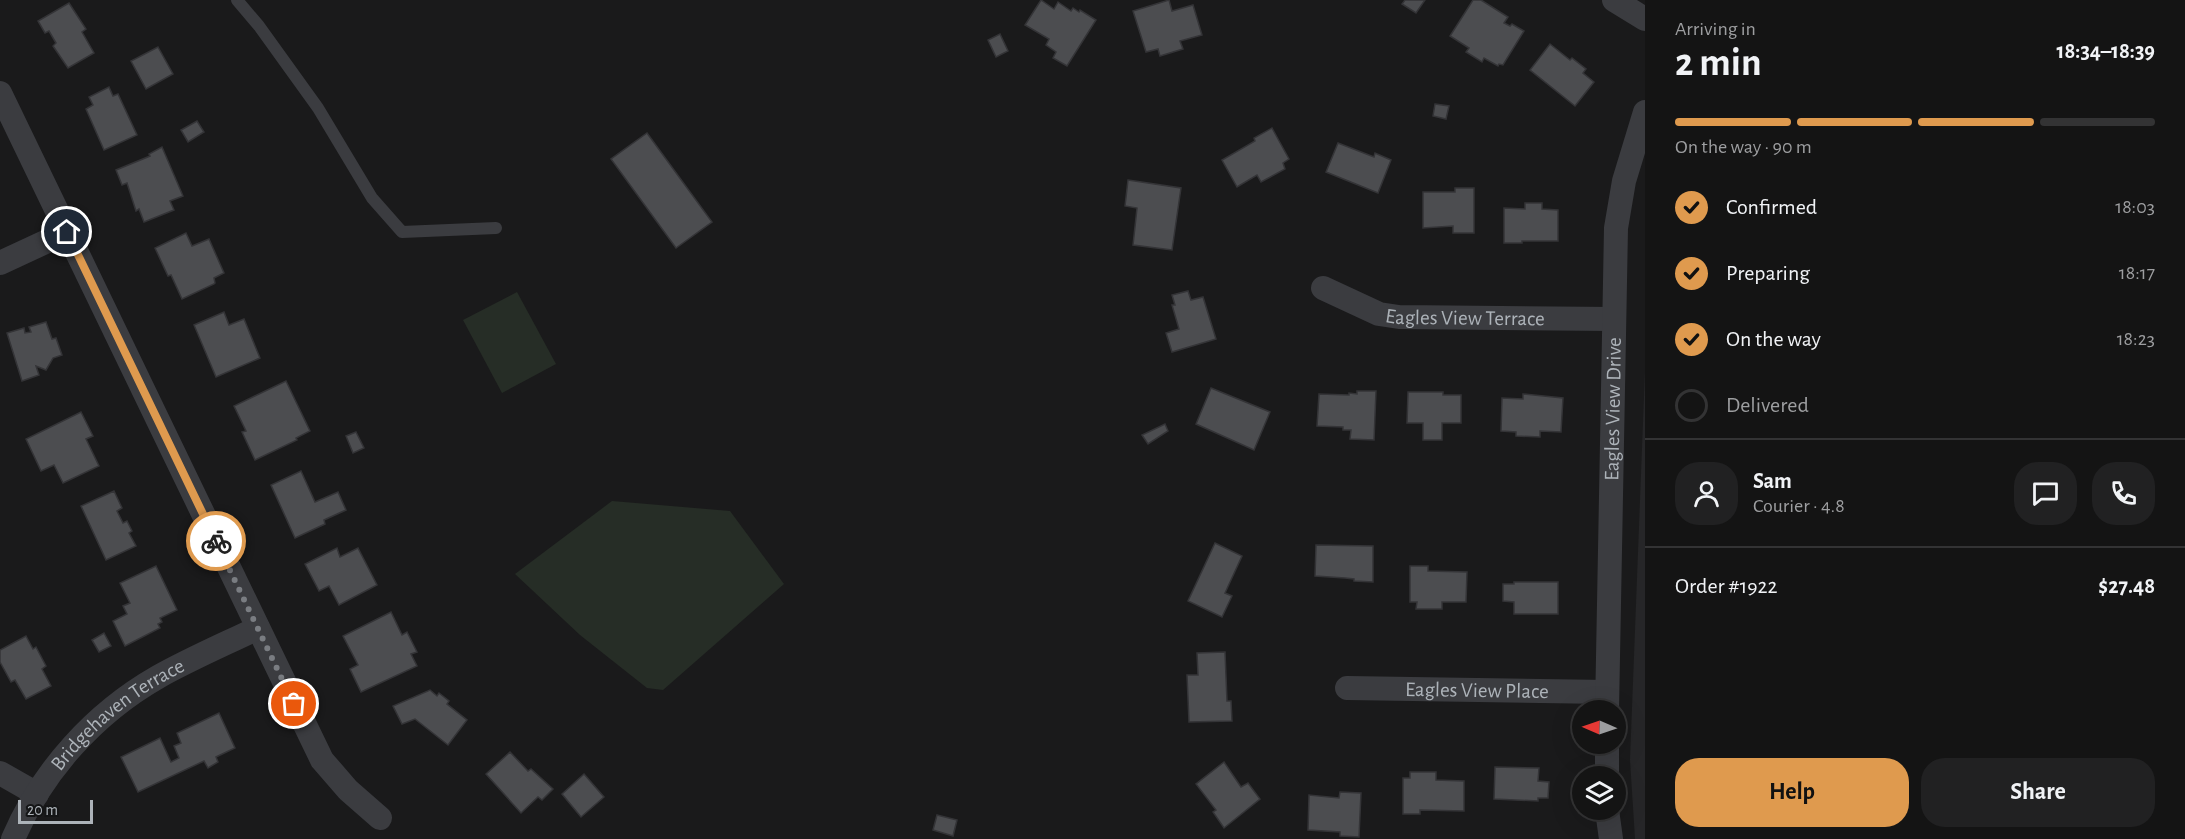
<!DOCTYPE html>
<meta charset="utf-8">
<style>
body{margin:0;font-family:"Alegreya Sans",sans-serif;background:#212122;color:#f1f3f6;height:100vh;display:flex;flex-direction:column;font-size:22px;white-space:nowrap}
*{box-sizing:border-box;margin:0}
p{font-size:20px;color:#9d9ea0}
.icon{flex:none;width:33px;height:33px;fill:none;stroke:currentColor;stroke-width:2;stroke-linecap:round;stroke-linejoin:round}
.map{position:relative;flex:1;overflow:hidden}
.details{display:flex;flex-direction:column;background:#141414;width:540px}
.details>*{flex:none}
.needle{width:39px;rotate:272deg}
.fabs{position:absolute;left:1572px;top:700px;display:grid;gap:12px}
.fabs a{display:grid;place-items:center;width:54px;height:54px;border-radius:50%;background:#141414;box-shadow:0 6px 24px #0002,0 0 0 2px #333334;font-size:30px}
.scale{position:absolute;left:18px;bottom:15px;width:75px;box-sizing:border-box;padding-left:6px;border:3px solid #adb3b9;border-top:0;font-size:16px;line-height:21px;white-space:nowrap;color:#adb3b9;-webkit-text-stroke:4px #141516;paint-order:stroke}
.pin{position:absolute;display:grid;place-items:center;width:51px;height:51px;color:#fff;margin:-26px;border:3px solid #fff;border-radius:50%;box-shadow:0 2px 6px #0007}
.courier{position:absolute;display:grid;place-items:center;width:60px;height:60px;margin:-30px;border:4px solid #df9a4e;border-radius:50%;background:#fff;color:#222;box-shadow:0 2px 8px #0007}
.summary em{font-style:normal;font-weight:600}
.summary div{display:flex;flex-direction:column-reverse}
.summary{display:flex;align-items:center;justify-content:space-between;height:102px;padding:0 30px}
h1{font-size:39px;font-weight:600;line-height:45px}
.bar{display:grid;grid-template-columns:repeat(4,1fr);gap:9px 6px;align-content:center;height:72px;padding:0 30px}
.bar i{height:8px;border-radius:4px;background:#333334}
.bar .selected{background:#df9a4e}
.bar p{grid-column:span 4}
.line{display:flex;align-items:center;gap:15px;padding:0 30px;border-top:2px solid #333334}
.line div{flex:1}
.round{display:grid;place-items:center;flex:none;width:63px;height:63px;border-radius:24px;background:#212122}
ol{padding:0 30px;list-style:none}
li{display:flex;align-items:center;gap:18px;height:66px}
li p{margin-inline-start:auto}
li .icon{padding:6px;border-radius:50%;background:#df9a4e;color:#111;stroke-width:4}
li:last-child{color:#9d9ea0}
li i{width:33px;height:33px;border:3px solid #333334;border-radius:50%}
.primary-button{display:flex;gap:12px;margin-top:auto;padding:12px 30px}
.primary-button a{flex:1;height:69px;border-radius:24px;background:#df9a4e;color:#111;font-size:24px;font-weight:600;line-height:69px;text-align:center}
.primary-button a+a{background:#212122;color:#f1f3f6}
main{display:flex;flex:1;min-height:0}
.map>svg:first-child{display:block}
.built{fill:#262628}
.green{fill:#262d26}
.building{fill:#4c4d50;stroke:#343437;stroke-width:1.5}
.lines{fill:none;stroke-linecap:round;stroke-linejoin:round}
.service{stroke:#3b3c40;stroke-width:12}
.minor{stroke:#3b3c40;stroke-width:24}
.done{stroke:#7a7d82;stroke-width:6;stroke-dasharray:0 10.8}
.route{stroke:#df9a4e;stroke-width:8}
.labels{text-anchor:middle;stroke-width:4.5;stroke-linejoin:round;paint-order:stroke}
.street-label{font-size:21px;fill:#adb3b9;stroke:#141516}
</style>
<main>
<div class="map">
<svg width="1645" height="839" viewBox="0 0 1645 839">
<rect width="100%" height="100%" fill="#1a1a1b"/>
<polygon class="built" points="1645,370 1645,839 1635,839 1630,760"/>
<g class="green">
<polygon points="517,292 556,364 502,393 463,320"/>
<polygon points="612,501 730,511 784,584 663,690 647,688 580,635 515,574"/>
</g>
<g class="building">
<polygon points="1041,0 1054,9 1058,2 1071,11 1073,8 1079,12 1080,10 1096,20 1067,66 1053,58 1056,52 1046,45 1049,39 1025,25"/>
<polygon points="1169,0 1172,11 1193,5 1202,35 1180,41 1183,49 1160,56 1158,49 1146,52 1133,11"/>
<polygon points="1405,0 1404,0 1425,0 1416,13 1402,4"/>
<polygon points="1473,0 1481,0 1508,17 1504,23 1510,26 1512,24 1524,31 1503,65 1499,64 1498,66 1484,58 1482,62 1466,52 1469,48 1450,36"/>
<polygon points="69,3 86,29 82,32 94,53 68,68 53,46 56,43 49,31 45,33 38,21"/>
<polygon points="1000,34 1008,51 996,57 988,40"/>
<polygon points="1550,44 1570,60 1572,58 1586,69 1583,73 1594,82 1575,106 1530,70"/>
<polygon points="158,47 173,74 146,89 131,61"/>
<polygon points="109,87 113,96 118,94 137,135 104,150 86,109 93,105 89,97"/>
<polygon points="1435,104 1449,106 1446,119 1433,116"/>
<polygon points="197,121 204,132 188,142 181,130"/>
<polygon points="1272,128 1289,159 1283,163 1285,169 1261,182 1257,175 1237,187 1222,160 1255,141 1254,138"/>
<polygon points="647,133 712,222 676,248 611,159"/>
<polygon points="1338,143 1374,157 1375,153 1391,160 1378,193 1326,172"/>
<polygon points="162,147 183,196 170,201 174,210 144,222 139,209 136,211 127,183 122,185 116,170 150,156 149,154"/>
<polygon points="1128,180 1181,188 1172,250 1133,245 1137,208 1125,206"/>
<polygon points="1455,188 1474,188 1474,233 1453,233 1453,226 1423,228 1423,192 1455,192"/>
<polygon points="1525,203 1542,203 1542,209 1558,210 1558,241 1522,241 1522,243 1504,243 1504,208 1525,209"/>
<polygon points="186,233 192,246 209,239 224,273 214,278 215,283 214,284 182,299 171,275 168,276 155,248"/>
<polygon points="1188,291 1191,300 1203,297 1216,339 1172,352 1166,333 1179,329 1172,305 1175,305 1172,295"/>
<polygon points="224,312 229,325 244,319 260,358 216,377 194,325"/>
<polygon points="46,322 52,339 56,338 62,355 53,358 46,370 36,366 39,375 22,381 7,333 24,328 25,333 31,332 29,327"/>
<polygon points="286,381 310,431 296,438 297,440 255,460 242,432 246,431 234,406"/>
<polygon points="1211,388 1270,412 1254,450 1196,424"/>
<polygon points="1357,391 1376,391 1374,440 1350,439 1351,430 1343,430 1343,427 1317,426 1319,394 1349,395 1349,393 1357,394"/>
<polygon points="1408,392 1443,392 1443,395 1461,395 1461,423 1442,423 1442,440 1423,440 1423,423 1407,423"/>
<polygon points="1523,394 1563,398 1561,432 1540,431 1540,437 1516,436 1516,432 1501,431 1502,398 1523,399"/>
<polygon points="81,412 93,436 86,439 99,466 63,483 54,465 41,471 26,439"/>
<polygon points="1165,424 1168,431 1148,444 1142,435"/>
<polygon points="356,432 364,448 353,453 346,436"/>
<polygon points="301,471 315,502 338,492 346,510 324,520 325,524 295,538 271,485"/>
<polygon points="114,491 122,508 117,511 123,523 127,521 132,531 129,533 136,546 106,560 81,506"/>
<polygon points="1215,543 1242,556 1225,593 1232,596 1222,617 1188,601"/>
<polygon points="1316,545 1373,546 1373,582 1354,581 1354,579 1345,578 1315,576"/>
<polygon points="337,548 340,557 358,548 377,585 339,605 329,586 319,591 305,564"/>
<polygon points="156,566 177,610 160,618 162,622 158,624 160,628 125,646 113,621 127,614 123,606 130,603 120,583"/>
<polygon points="1410,566 1428,566 1428,571 1467,572 1466,602 1442,602 1442,609 1416,609 1417,602 1410,602"/>
<polygon points="1514,582 1558,582 1558,614 1514,614 1514,602 1503,601 1503,584 1514,584"/>
<polygon points="391,612 402,635 407,632 417,652 411,654 417,666 361,692 350,669 358,665 343,636"/>
<polygon points="104,633 111,646 99,652 92,640"/>
<polygon points="26,636 33,649 36,647 46,666 42,669 51,686 26,699 15,680 11,682 0,662 0,650"/>
<polygon points="1225,652 1227,701 1231,701 1232,721 1189,722 1187,675 1198,675 1197,653"/>
<polygon points="430,690 437,696 439,693 449,701 447,704 467,720 448,745 415,719 402,724 393,706"/>
<polygon points="219,713 235,748 216,757 218,762 208,768 204,761 138,792 121,757 160,738 171,762 179,758 174,746 181,743 177,733"/>
<polygon points="510,752 528,771 531,769 553,789 542,800 538,797 521,813 486,774"/>
<polygon points="1224,762 1241,787 1248,783 1260,799 1224,828 1213,812 1216,810 1196,784"/>
<polygon points="1495,767 1539,768 1538,781 1549,782 1548,798 1538,798 1538,801 1494,799"/>
<polygon points="1410,772 1436,772 1436,780 1464,781 1464,811 1420,810 1420,814 1403,814 1403,778 1410,778"/>
<polygon points="584,774 604,797 581,817 562,794"/>
<polygon points="1340,792 1361,793 1359,837 1340,836 1340,832 1308,830 1309,795 1339,798"/>
<polygon points="937,815 957,820 953,836 933,830"/>
</g>
<g class="lines">
<polyline class="service" points="237,0 259,26 318,108 372,198 402,232 496,228"/>
<g class="minor">
<polyline points="1614,0 1645,19"/>
<polyline points="0,93 322,760 348,790 380,818"/>
<polyline points="0,263 67,232"/>
<path id="s1" d="M1323,288L1379,314L1399,317L1614,319"/>
<path id="s2" d="M1347,688L1607,692"/>
<path id="s3" d="M1607,711L1616,228L1624,181L1645,112"/>
<polyline points="1607,744 1607,777"/>
<polyline points="0,773 37,794"/>
<polyline points="1607,810 1611,839"/>
<path id="s4" d="M13,839C42,771 95,713 158,677C190,659 225,644 258,628"/>
</g>
</g>
<g class="lines">
<polyline class="done" points="216,541 294,704"/>
<polyline class="route" points="67,232 216,541"/>
</g>
<g class="labels">
<g class="street-label">
<text dy="7" stroke="none"><textPath href="#s1" startOffset="148">Eagles View Terrace</textPath></text>
<text dy="7" stroke="none"><textPath href="#s3" startOffset="302">Eagles View Drive</textPath></text>
<text dy="7" stroke="none"><textPath href="#s2" startOffset="130">Eagles View Place</textPath></text>
<text dy="7" stroke="none"><textPath href="#s4" startOffset="166">Bridgehaven Terrace</textPath></text>
</g>
</g>
</svg>
<div class="fabs">
<a><svg class="needle" viewBox="-14 -14 28 28"><path d="M0-13l5 13h-10z" fill="#e53935"/><path d="M0 13l5-13h-10z" fill="#9d9ea0"/></svg></a>
<a><svg class="icon" aria-label="layers" viewBox="0 0 24 24"><path d="M12 4l9 5-9 5-9-5zM3 14l9 5 9-5"/></svg></a>
</div>
<div class="scale">20 m</div>
<div class="pin" style="left:294px;top:704px;background:#ea580c"><svg class="icon" aria-label="bag" viewBox="0 0 24 24"><path d="M5 8h14l-1 12H6zM9 8a3 3 0 0 1 6 0"/></svg></div>
<div class="pin" style="left:67px;top:232px;background:#1f2937"><svg class="icon" aria-label="home" viewBox="0 0 24 24"><path d="M3 11l9-7 9 7M6 9v11h12V9"/></svg></div>
<div class="courier" style="left:216px;top:541px"><svg class="icon" aria-label="bike" viewBox="0 0 24 24"><circle cx="6" cy="16" r="4"/><circle cx="18" cy="16" r="4"/><path d="M6 16l4-8h5l3 8M10 8l3 8H6M13 5h3"/></svg></div>
</div>
<section class="details">
<div class="summary"><div><h1>2 min</h1><p>Arriving in</p></div><em>18:34–18:39</em></div>
<div class="bar"><i class="selected"></i><i class="selected"></i><i class="selected"></i><i></i><p>On the way · 90 m</p></div>
<ol>
<li><svg class="icon" aria-label="check" viewBox="0 0 24 24"><path d="M5 12l5 5 9-10"/></svg>Confirmed<p>18:03</p></li>
<li><svg class="icon" aria-label="check" viewBox="0 0 24 24"><path d="M5 12l5 5 9-10"/></svg>Preparing<p>18:17</p></li>
<li><svg class="icon" aria-label="check" viewBox="0 0 24 24"><path d="M5 12l5 5 9-10"/></svg>On the way<p>18:23</p></li>
<li><i></i>Delivered</li>
</ol>
<div class="line" style="height:108px"><a class="round"><svg class="icon" aria-label="person" viewBox="0 0 24 24"><circle cx="12" cy="8" r="4"/><path d="M4 21q1-7 8-7t8 7"/></svg></a><div><b>Sam</b><p>Courier · 4.8</p></div><a class="round"><svg class="icon" aria-label="chat" viewBox="0 0 24 24"><path d="M4 5h16v11H9l-5 4z"/></svg></a><a class="round"><svg class="icon" aria-label="phone" viewBox="0 0 24 24"><path d="M5 4h4l2 5-3 2q2 4 5 5l2-3 5 2v4C11 20 4 13 5 4z"/></svg></a></div>
<div class="line" style="height:78px"><div>Order #1922</div><b>$27.48</b></div>
<div class="primary-button"><a>Help</a><a>Share</a></div>
</section>
</main>
